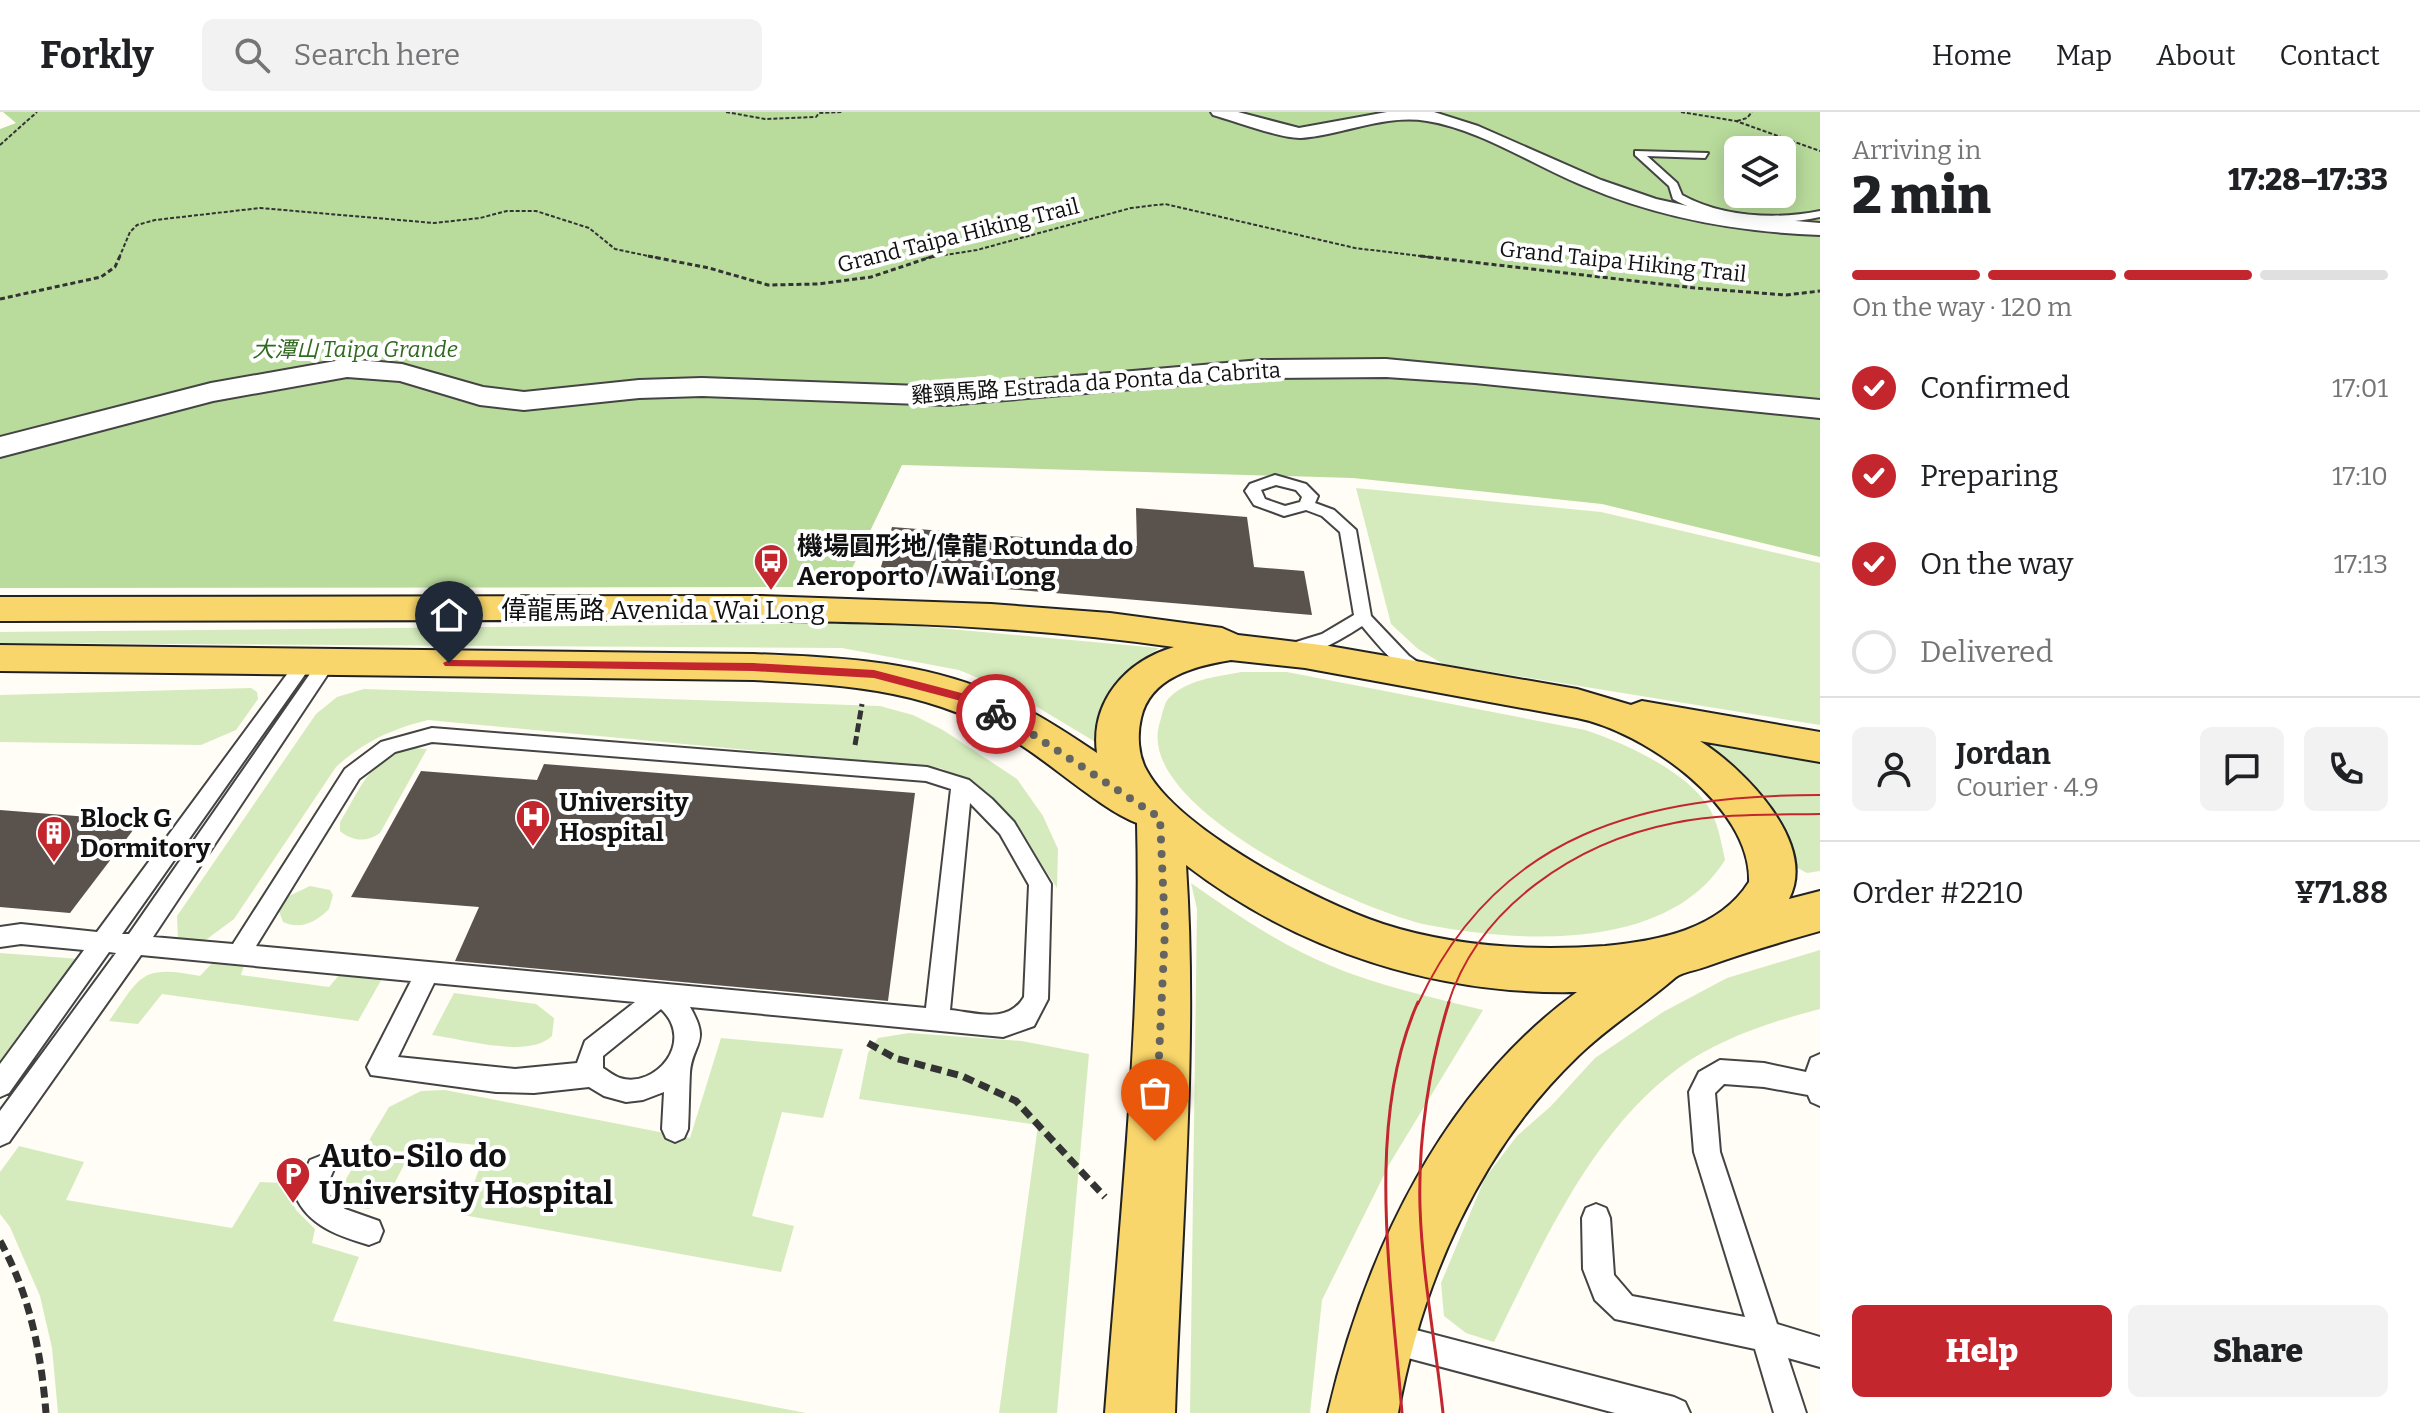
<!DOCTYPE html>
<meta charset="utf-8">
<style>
body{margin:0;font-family:Bitter,"Noto Sans SC",serif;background:#f2f2f2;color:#202124;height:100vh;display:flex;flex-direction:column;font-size:30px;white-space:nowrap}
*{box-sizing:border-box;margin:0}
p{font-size:26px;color:#757577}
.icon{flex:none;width:44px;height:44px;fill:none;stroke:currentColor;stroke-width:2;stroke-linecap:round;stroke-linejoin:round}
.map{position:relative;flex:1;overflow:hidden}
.drawer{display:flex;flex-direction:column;background:#fff;width:600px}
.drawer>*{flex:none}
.tools{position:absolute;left:1724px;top:24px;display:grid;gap:16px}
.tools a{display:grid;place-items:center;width:72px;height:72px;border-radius:12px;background:#fff;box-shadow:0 4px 20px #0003;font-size:40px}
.pin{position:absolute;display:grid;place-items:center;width:68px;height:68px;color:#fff;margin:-82px -34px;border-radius:50% 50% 50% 0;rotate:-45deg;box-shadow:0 0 8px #0007}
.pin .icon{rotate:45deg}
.courier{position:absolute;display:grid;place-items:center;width:80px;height:80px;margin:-40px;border:6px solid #c4262e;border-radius:50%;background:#fff;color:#222;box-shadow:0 2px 10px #0007}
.overview em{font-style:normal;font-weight:800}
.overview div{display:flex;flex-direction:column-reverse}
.overview{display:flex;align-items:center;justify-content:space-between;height:136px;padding:0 32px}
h1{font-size:52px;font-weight:800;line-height:60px}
.bar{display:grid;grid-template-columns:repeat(4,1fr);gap:12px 8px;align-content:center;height:96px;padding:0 32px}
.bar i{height:10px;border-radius:6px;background:#e0e0e0}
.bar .on{background:#c4262e}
.bar p{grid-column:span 4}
.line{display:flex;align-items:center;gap:20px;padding:0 32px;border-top:2px solid #e0e0e0}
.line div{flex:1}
.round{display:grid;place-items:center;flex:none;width:84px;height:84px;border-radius:12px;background:#f2f2f2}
ol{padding:0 32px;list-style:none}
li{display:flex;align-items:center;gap:24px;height:88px}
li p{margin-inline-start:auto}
li .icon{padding:8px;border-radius:50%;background:#c4262e;color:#fff;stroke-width:4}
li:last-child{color:#757577}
li i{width:44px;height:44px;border:4px solid #e0e0e0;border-radius:50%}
.action{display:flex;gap:16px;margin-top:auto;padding:16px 32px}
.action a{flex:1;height:92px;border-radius:12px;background:#c4262e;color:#fff;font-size:32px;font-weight:800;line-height:92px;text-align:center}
.action a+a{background:#f2f2f2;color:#202124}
header{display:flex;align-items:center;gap:48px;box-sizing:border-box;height:112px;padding:0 40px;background:#fff;border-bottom:2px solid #e0e0e0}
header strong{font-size:38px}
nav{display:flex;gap:44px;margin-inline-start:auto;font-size:28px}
.search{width:560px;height:72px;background:#f2f2f2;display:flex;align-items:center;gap:20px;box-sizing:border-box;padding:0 28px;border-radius:12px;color:#757577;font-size:30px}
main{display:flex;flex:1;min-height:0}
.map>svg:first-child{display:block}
.green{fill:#d5ebbd}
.forest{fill:#b9dc9c;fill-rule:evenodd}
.building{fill:#5a524d}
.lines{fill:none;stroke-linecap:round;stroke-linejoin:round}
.service-casing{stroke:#444;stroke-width:4}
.minor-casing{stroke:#444;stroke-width:4}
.tertiary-casing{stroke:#444;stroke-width:4}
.primary-casing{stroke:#222;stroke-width:4}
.path-far3{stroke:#333;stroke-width:2;stroke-dasharray:4 2;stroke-linecap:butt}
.path-far2{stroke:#333;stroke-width:3;stroke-dasharray:5 3;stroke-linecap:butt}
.path-far1{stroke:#333;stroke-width:5;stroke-dasharray:9 4;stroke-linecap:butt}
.path{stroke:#333;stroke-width:7;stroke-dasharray:11 6;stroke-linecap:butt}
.service{fill:#fff;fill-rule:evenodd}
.minor{fill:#fff;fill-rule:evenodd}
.tertiary{fill:#fff;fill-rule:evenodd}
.primary{fill:#f9d66b;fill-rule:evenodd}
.tram-far1{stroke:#c4262e;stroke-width:2}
.tram{stroke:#c4262e;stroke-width:3}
.route{fill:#c4262e}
.done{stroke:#646461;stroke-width:8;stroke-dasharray:0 14.4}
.labels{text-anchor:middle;stroke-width:8;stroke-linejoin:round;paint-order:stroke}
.far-street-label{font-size:22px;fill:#111;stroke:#fff}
.far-park-label{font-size:22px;font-style:italic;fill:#2f6b1f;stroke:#fff}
.poi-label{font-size:26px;font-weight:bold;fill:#111;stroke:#fff;text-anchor:start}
.street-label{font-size:26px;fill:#111;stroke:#fff}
.near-poi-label{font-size:32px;font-weight:bold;fill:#111;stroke:#fff;text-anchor:start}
</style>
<header>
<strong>Forkly</strong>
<div class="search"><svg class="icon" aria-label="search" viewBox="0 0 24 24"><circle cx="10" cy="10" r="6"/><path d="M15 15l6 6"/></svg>Search here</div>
<nav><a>Home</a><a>Map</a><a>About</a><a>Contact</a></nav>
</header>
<main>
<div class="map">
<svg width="1820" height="1301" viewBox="0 0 1820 1301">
<rect width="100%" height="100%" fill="#fffdf5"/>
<g class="green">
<polygon points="1356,376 1601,400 1820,451 1820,613 1443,552 1418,537 1391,512"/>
<polygon points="884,511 1159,536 1132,554 1109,584 1107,637 1014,581 959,558 842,536 0,531 0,520"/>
<path d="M1241,560H1287L1585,618C1623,630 1686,659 1708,694C1718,710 1721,730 1725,748C1668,839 1522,831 1428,813C1364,800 1131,696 1160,610C1162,603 1164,592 1168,587C1187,567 1216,565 1241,560Z"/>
<polygon points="251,576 257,580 258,587 236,618 201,633 0,630 0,583"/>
<path d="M364,577L880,594L913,603L943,618L1017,667L1043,704L1058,737L1057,776L1011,705L955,663L940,656L428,608C391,617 364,630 336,655L234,807L207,827L191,832L178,828L177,804L316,602L337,585Z"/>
<path d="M1700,626L1820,646V759L1807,761L1792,753C1795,699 1736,658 1698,631Z"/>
<path d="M415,636L427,637L380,721C366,731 352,729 340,719V710C362,674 370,644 415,636Z"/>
<path d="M1191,771C1234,801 1279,832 1329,853C1378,874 1431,885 1483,898L1390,1051L1322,1188L1310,1301H1190L1197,797Z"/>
<path d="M310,774L330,778L333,783L329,797C316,810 301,818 283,810L279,799L287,785Z"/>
<path d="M1820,838V897C1773,909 1719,927 1680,955C1592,1018 1541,1135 1494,1230L1466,1221L1444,1204L1441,1171L1485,1066L1517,1024L1551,994L1595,946L1663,900L1727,866Z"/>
<polygon points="0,841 80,847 0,956"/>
<path d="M215,848L245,850L241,863L329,875L344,857L383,865L358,909L162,882L138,912L109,909C142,862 141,853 200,864Z"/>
<path d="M454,881L536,892L554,906L552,924C529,947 463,927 432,923Z"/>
<polygon points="909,921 1022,929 1089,942 1057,1301 999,1301 1038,1013 859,987 868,941 878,926"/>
<polygon points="721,926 843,937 823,1006 782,1000 752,1104 794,1114 781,1160 463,1103 487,1034 417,1027 384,1092 368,1097 345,1093 340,1077 389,995 421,979 445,978 690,1026"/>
<polygon points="19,1034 84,1050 66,1088 232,1116 260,1070 282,1071 296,1098 315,1117 312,1131 359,1145 333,1209 806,1301 58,1301 52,1236 40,1184 10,1115 0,1102 0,1060"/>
</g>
<path class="forest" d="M3,0H1820V445L1602,392L1353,366L902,353L843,475L0,476V17L16,11ZM1738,38H1782V82H1738Z"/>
<g class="building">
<polygon points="1136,396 1247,405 1254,455 1304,459 1312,503 878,466 892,415 1137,434"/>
<polygon points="544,652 915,681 888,889 455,849 479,795 351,785 421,659 537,668"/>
<polygon points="0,698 140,709 70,801 0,795"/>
</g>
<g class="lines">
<g class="service-casing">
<g id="service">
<path d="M1635,39L1708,41L1705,46L1647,44L1677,71L1682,83C1721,105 1776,108 1820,99V105C1773,115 1715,111 1673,87L1669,74L1635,43Z"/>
<path d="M1275,363L1306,372L1318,384L1315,391L1334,398L1356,418L1371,504L1409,544L1433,561L1431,565C1407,572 1376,530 1362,514C1342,527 1307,549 1283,542L1280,538L1283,534L1322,522L1354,503L1340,420L1322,404L1306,398L1284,404L1254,393L1245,379L1250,372ZM1276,373L1296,378L1302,385L1300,390L1285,394L1265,387L1261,378Z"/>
<path d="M305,544L314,550L311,554L122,822H129L321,546L327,544L336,550L153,825L233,832L345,657L381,630L432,616L927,655L969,668L992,687L1014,710L1051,772L1048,887L1034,914L1003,925L690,895C711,931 693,930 690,960C689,979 689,998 688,1017L684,1026L675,1030L666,1026L662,1017L664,980L643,988L626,990L604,984L589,975L534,981L496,980L371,963L367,955L411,869L141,843L9,1030L0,1034V999L116,841L109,840L9,981L0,985V952L84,838L21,832L0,835V815L21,812L97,820L299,546ZM432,630L926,669L951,677L926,896L256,834L359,667L395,640ZM970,691L1000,722L1029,773L1024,885C1008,912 978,901 950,898ZM434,871L635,890L585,929L577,951L515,957L398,945ZM661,897C696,930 655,977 620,966C614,964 608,959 603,956V944Z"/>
<polygon points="1820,942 1820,994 1811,990 1808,983 1764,975 1724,972 1715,981 1720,1040 1777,1212 1820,1225 1820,1255 1788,1246 1806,1301 1774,1301 1755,1237 1615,1207 1595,1188 1583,1157 1582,1106 1586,1096 1596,1092 1606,1096 1610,1106 1614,1163 1632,1184 1745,1205 1694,1040 1689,980 1699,960 1720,948 1764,951 1806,960 1811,946"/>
<path d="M320,1044L330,1048L334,1057L324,1080L345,1097L379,1109L383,1119L379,1129L369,1133C339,1124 308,1114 295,1083L310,1048Z"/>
<polygon points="1389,1211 1674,1285 1685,1290 1690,1301 1615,1301 1389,1241 1378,1237 1374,1226 1378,1215"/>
</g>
</g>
<g class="minor-casing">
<path id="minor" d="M1211,0H1238L1299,16L1387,0H1434L1478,14L1601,68L1656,87L1733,104L1820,111V123C1739,120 1659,106 1584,74C1535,54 1479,17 1427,9C1384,2 1343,23 1301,26C1282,27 1235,9 1213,3Z"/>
</g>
<g class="tertiary-casing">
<polygon id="tertiary" points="347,247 402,252 483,275 524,280 639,268 702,266 947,275 1261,248 1386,247 1820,288 1820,306 1475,271 1386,265 1261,266 947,293 702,284 639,286 524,298 480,293 400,269 347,265 213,289 0,345 0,325 211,271"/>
</g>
<g class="primary-casing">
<path id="primary" d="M761,484L991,492L1110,501L1222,516L1238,523L1329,534L1577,577L1631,593L1642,589L1820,620V650L1700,629C1744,657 1818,731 1789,787L1820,779V819C1781,830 1742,841 1705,855C1697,858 1683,860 1676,865C1645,892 1608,915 1578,944C1479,1039 1422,1169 1398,1301H1328C1365,1141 1442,979 1577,880C1436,883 1298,839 1186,753C1198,934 1181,1120 1175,1301H1105C1120,1105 1142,908 1137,711C1104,699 1054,654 1021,633C935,578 852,573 753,568L0,559V533L753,542C829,545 906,548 978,575C1021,591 1060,616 1097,641C1090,589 1126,549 1174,535C982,507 787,508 593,508C396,508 198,509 0,509V485ZM1231,548L1305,556L1577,606C1643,619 1752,694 1749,770C1719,818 1657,829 1605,834C1531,839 1454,835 1383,812C1319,791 1180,719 1147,659C1138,644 1137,623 1141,606C1150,565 1195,554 1231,548Z"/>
</g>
<g class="path-far3">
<polyline points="726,0 765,7 816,5 819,1 843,0"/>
<polyline points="1681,0 1736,9 1820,39"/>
<polyline points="1737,9 1747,6 1752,0"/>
<polyline points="0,33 37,0"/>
<polyline points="119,146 130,120 137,113 155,108 260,96 434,111 480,106 507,99 536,99 589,116 615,137 658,146"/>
<polyline points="926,146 977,138 1131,96 1165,92 1355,136 1437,146"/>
</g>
<g class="path-far2">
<polyline points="648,144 709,156 768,173 818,172 871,165 934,144"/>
<polyline points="1420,144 1695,176 1786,183 1820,179"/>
<polyline points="0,187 101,165 115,155 120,144"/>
</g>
<polyline class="path-far1" points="855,633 862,592"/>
<g class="path">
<polyline points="868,931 895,946 962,964 1016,989 1105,1085"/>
<path d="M0,1129C30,1183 41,1240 46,1301"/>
</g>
<use href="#service" class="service"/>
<use href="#minor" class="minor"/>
<use href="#tertiary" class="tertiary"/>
<use href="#primary" class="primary"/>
<g class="tram-far1">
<path d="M1418,892C1497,720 1645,683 1820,683"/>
<path d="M1448,892C1479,794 1577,730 1674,711C1722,701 1772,703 1820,702"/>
</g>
<g class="tram">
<path d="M1402,1301C1392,1173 1364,1011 1418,890"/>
<path d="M1443,1301C1436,1234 1422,1161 1420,1095C1418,1028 1429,954 1449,890"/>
</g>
</g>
<polygon class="route" points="449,548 753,551 874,558 969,583 1002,602 996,606 961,589 874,566 753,559 445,554 443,551"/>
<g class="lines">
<polyline class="done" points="996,602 1020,614 1160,706 1165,818 1155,1029"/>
</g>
<defs>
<g id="bus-pin" transform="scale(1.8)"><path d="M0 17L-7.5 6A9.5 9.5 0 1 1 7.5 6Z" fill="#c4262e" stroke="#fff"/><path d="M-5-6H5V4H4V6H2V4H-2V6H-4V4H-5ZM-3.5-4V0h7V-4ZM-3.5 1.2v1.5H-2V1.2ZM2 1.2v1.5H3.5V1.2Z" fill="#fff"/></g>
<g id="hospital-pin" transform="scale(1.8)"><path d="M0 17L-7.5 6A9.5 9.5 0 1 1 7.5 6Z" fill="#c4262e" stroke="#fff"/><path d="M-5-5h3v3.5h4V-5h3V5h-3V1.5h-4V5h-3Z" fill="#fff"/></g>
<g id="building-pin" transform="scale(1.8)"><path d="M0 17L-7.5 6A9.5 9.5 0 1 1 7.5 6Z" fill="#c4262e" stroke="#fff"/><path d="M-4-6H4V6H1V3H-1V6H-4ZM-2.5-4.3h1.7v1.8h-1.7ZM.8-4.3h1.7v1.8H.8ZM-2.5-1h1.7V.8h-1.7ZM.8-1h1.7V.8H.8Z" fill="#fff"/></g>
<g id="parking-pin" transform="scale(1.8)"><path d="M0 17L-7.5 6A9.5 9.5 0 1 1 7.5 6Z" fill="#c4262e" stroke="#fff"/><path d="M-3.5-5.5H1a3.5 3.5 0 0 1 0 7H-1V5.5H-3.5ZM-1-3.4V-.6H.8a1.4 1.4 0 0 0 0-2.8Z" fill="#fff"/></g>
</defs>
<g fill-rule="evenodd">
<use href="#bus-pin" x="771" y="449"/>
<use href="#hospital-pin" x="533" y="705"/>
<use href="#building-pin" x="54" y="721"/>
<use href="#parking-pin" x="293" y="1062"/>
</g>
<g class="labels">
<g class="far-street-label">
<text transform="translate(958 123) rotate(-14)" y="8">Grand Taipa Hiking Trail</text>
<text transform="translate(1623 149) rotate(6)" y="8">Grand Taipa Hiking Trail</text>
<text transform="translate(1096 270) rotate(-4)" y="8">雞頸馬路 Estrada da Ponta da Cabrita</text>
</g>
<g class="far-park-label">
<text x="355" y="245">大潭山 Taipa Grande</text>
</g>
<g class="poi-label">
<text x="797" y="443">機場圓形地/偉龍 Rotunda do<tspan x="797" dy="30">Aeroporto / Wai Long</tspan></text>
<text x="559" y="699">University<tspan x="559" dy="30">Hospital</tspan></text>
<text x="80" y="715">Block G<tspan x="80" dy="30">Dormitory</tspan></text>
</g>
<g class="street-label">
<text x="663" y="507">偉龍馬路 Avenida Wai Long</text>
</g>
<g class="near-poi-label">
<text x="319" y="1055">Auto-Silo do<tspan x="319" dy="37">University Hospital</tspan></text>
</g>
</g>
</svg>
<div class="tools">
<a><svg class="icon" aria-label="layers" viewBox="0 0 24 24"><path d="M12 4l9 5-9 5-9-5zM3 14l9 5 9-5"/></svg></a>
</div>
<div class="pin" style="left:1155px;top:1029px;background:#ea580c"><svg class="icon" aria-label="bag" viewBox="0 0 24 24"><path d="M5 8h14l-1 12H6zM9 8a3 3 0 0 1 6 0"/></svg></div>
<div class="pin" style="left:449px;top:551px;background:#1f2937"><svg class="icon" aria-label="home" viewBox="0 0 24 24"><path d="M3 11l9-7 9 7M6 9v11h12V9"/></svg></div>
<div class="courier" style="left:996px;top:602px"><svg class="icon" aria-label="bike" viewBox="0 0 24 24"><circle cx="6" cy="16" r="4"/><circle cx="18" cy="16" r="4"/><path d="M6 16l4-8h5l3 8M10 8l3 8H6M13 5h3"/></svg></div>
</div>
<section class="drawer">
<div class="overview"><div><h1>2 min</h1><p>Arriving in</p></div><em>17:28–17:33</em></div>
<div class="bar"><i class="on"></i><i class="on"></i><i class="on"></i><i></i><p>On the way · 120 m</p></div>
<ol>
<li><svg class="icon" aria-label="check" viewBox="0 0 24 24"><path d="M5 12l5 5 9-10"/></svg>Confirmed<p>17:01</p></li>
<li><svg class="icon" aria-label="check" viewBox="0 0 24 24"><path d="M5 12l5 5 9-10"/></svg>Preparing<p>17:10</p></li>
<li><svg class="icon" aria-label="check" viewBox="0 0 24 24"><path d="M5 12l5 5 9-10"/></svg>On the way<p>17:13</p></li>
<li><i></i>Delivered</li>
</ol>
<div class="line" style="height:144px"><a class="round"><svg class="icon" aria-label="person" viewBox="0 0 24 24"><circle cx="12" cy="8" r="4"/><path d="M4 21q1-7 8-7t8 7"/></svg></a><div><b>Jordan</b><p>Courier · 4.9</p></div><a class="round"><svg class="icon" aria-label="chat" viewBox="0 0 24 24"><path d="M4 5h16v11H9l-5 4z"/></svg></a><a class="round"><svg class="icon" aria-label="phone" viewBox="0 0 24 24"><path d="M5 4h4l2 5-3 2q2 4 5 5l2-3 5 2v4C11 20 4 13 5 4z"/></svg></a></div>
<div class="line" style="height:104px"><div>Order #2210</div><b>¥71.88</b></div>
<div class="action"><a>Help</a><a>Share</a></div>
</section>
</main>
